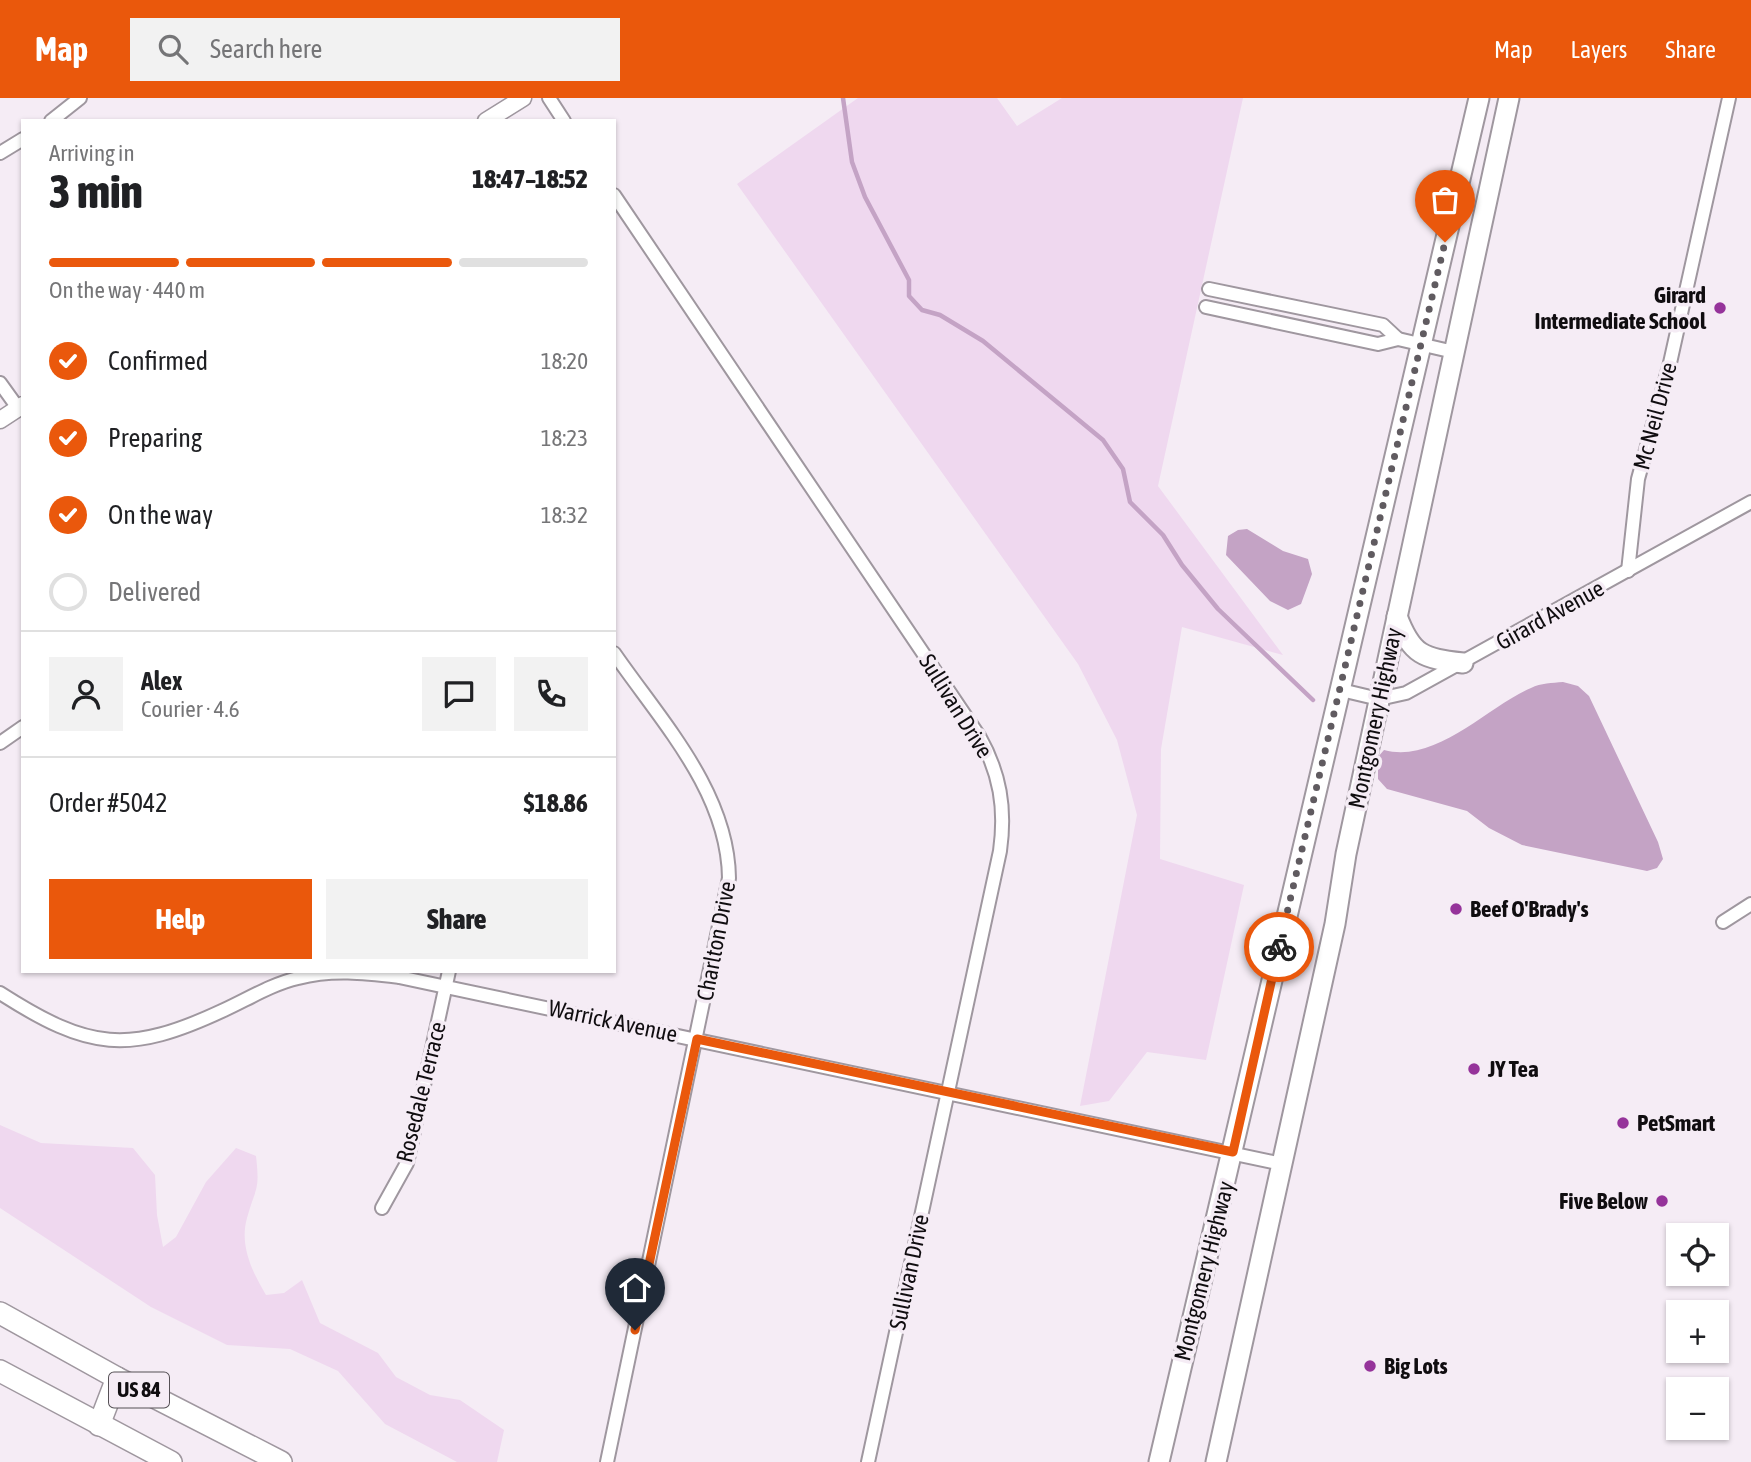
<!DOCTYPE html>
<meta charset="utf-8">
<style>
body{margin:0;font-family:"Asap Condensed",sans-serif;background:#f2f2f2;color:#202124;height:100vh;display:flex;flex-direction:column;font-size:26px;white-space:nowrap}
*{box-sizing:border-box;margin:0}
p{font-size:23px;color:#757577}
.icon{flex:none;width:38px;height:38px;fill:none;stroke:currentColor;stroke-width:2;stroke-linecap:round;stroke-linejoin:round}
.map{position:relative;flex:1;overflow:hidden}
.panel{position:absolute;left:21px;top:21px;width:595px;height:854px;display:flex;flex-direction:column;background:#fff;border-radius:0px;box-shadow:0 2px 5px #0004}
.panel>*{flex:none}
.fabs{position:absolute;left:1666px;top:1125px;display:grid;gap:14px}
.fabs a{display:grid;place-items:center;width:63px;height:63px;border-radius:0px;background:#fff;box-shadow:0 2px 5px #0004;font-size:35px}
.pin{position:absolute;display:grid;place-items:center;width:60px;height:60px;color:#fff;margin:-72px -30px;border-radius:50% 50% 50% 0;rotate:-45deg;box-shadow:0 0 7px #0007}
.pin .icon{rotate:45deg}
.courier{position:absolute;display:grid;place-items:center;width:70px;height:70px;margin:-35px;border:5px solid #ea580c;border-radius:50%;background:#fff;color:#222;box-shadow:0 2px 9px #0007}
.summary em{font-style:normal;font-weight:800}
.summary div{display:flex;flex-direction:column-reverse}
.summary{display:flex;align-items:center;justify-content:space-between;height:119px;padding:0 28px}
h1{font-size:46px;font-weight:800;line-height:52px}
.bar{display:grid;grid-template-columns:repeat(4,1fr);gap:10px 7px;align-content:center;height:84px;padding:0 28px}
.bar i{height:9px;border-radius:5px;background:#e0e0e0}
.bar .active{background:#ea580c}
.bar p{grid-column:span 4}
.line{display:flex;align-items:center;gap:18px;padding:0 28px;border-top:2px solid #e0e0e0}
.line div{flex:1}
.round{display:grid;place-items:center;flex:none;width:74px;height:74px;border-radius:0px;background:#f2f2f2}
ol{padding:0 28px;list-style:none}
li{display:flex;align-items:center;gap:21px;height:77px}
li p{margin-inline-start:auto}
li .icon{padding:7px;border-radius:50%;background:#ea580c;color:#fff;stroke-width:4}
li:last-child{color:#757577}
li i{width:38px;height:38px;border:4px solid #e0e0e0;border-radius:50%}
.primary-button{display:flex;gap:14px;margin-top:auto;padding:14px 28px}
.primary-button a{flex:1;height:80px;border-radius:0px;background:#ea580c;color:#fff;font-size:28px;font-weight:800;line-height:80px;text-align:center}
.primary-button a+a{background:#f2f2f2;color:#202124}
header{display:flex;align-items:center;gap:42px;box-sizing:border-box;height:98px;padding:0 35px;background:#ea580c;color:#fff}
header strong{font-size:33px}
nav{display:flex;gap:38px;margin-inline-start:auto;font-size:24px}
.search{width:490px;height:63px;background:#f2f2f2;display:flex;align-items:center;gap:18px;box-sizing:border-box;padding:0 24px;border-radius:0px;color:#757577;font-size:26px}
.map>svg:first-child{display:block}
.green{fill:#efd8ef}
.water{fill:#c4a3c5}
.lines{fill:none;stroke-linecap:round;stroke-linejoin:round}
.stream{stroke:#c4a3c5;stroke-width:4.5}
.minor-casing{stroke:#9f979f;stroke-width:16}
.tertiary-casing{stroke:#9f979f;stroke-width:19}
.primary-casing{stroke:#9f979f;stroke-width:23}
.trunk-casing{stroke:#9f979f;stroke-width:24}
.minor{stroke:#fff;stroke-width:12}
.tertiary{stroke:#fff;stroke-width:16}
.primary{stroke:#fff;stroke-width:19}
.trunk{stroke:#fff;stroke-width:21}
.done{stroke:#605b60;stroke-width:7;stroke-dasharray:0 12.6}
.route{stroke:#ea580c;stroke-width:9}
.poi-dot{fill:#95339a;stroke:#f5ecf5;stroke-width:2.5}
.labels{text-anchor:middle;stroke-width:7;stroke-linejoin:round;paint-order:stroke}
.shield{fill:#f5ecf5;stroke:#555055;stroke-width:2}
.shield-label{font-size:21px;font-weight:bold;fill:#100d10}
.poi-label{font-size:23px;font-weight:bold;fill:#100d10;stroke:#f5ecf5;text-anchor:start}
.street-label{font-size:23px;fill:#100d10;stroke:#f5ecf5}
</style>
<header>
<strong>Map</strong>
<div class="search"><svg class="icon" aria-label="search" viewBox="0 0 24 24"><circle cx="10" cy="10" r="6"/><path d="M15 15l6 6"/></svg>Search here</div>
<nav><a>Map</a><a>Layers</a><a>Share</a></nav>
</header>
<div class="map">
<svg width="1751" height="1364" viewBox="0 0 1751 1364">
<rect width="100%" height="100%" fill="#f5ecf5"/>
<g class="green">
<polygon points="858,0 997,0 1017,28 1062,0 1243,0 1158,388 1283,557 1182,529 1161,651 1160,761 1244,787 1206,962 1147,954 1109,1003 1080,1008 1137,717 1117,642 1078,566 737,86"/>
<path d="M0,1027L41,1045L133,1050L155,1077L157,1117L163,1149L176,1139L206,1084L236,1050L256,1058C260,1093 256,1088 247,1120C239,1148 253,1175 266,1197L284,1195L302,1182L320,1225L378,1255L396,1279L430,1297L460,1302L504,1332L497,1364H457L385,1326L338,1273L290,1251L227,1247L151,1209L0,1110Z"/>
</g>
<g class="water">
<polygon points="1247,431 1283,453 1308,461 1312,476 1301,506 1288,512 1270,503 1226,457 1228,438 1238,432"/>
<path d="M1563,584L1578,588L1589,598L1658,744L1663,761L1657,770L1647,773L1522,747L1489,730L1467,713L1387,691L1378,681V659L1384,652C1436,666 1487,609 1531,590C1541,585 1552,585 1563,584Z"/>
</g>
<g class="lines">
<polyline class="stream" points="843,0 852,64 865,99 909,182 909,198 922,212 940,217 983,243 1103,342 1123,371 1130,404 1163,437 1182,467 1218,511 1313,602"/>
<g class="minor-casing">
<g id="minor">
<polyline points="549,0 564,23"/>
<polyline points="51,23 80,0"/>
<polyline points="0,55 23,41"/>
<path d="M614,97L979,638C1000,675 1006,710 1000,753L868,1364"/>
<polyline points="1206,209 1378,246 1398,241 1383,227 1209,191"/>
<polyline points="1398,241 1454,254"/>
<polyline points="0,285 18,310"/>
<polyline points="1628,473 1638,381 1670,265 1729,0"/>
<polyline points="1341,592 1379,601 1406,595 1751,404"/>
<polyline points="0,645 23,629"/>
<polyline points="1723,824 1751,806"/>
<path d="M0,895C89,952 128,957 224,912C248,901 272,886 298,880C332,871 365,875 399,879L1282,1066"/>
<polyline points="382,1110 407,1065 449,873"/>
<path d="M607,1364L729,780C728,694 661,623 614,555"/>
</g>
</g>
<g class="tertiary-casing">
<g id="tertiary">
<polyline points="486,23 523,0"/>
<polyline points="0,322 23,307"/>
</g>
</g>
<g class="primary-casing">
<g id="primary">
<path d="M1397,518C1412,558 1423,560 1463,565"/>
<polyline points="1159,1364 1479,0"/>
<polyline points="1216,1364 1335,826 1346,756 1509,0"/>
</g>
</g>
<g class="trunk-casing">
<g id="trunk">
<polyline points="0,1215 117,1280 281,1364"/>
<polyline points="0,1273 171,1364"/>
<polyline points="99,1327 117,1280"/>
</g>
</g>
<use href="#minor" class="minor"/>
<use href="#tertiary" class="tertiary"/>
<use href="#primary" class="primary"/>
<use href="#trunk" class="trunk"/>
</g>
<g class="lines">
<polyline class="done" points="1279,849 1445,144"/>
<polyline class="route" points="635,1232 697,941 1233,1054 1279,849"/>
</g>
<g class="poi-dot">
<circle cx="1720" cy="210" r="7"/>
<circle cx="1456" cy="811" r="7"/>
<circle cx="1474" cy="971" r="7"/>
<circle cx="1623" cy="1025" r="7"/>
<circle cx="1662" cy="1103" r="7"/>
<circle cx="1370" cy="1268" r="7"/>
</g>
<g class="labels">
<rect class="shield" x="109" y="1274.5" width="60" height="35" rx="5"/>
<g class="shield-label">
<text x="139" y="1299">US 84</text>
</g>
<g class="poi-label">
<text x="1706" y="205" text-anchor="end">Girard<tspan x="1706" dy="26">Intermediate School</tspan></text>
<text x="1470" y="819">Beef O'Brady's</text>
<text x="1488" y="979">JY Tea</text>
<text x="1637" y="1033">PetSmart</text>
<text x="1648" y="1111" text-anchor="end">Five Below</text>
<text x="1384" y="1276">Big Lots</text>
</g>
<g class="street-label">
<text transform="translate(1655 318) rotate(-75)" y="8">Mc Neil Drive</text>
<text transform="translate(1550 517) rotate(-29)" y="8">Girard Avenue</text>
<text transform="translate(956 608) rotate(58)" y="8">Sullivan Drive</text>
<text transform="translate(1375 620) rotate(-78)" y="8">Montgomery Highway</text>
<text transform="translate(716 843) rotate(-79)" y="8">Charlton Drive</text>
<text transform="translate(613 923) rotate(12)" y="8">Warrick Avenue</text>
<text transform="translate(421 994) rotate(-76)" y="8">Rosedale Terrace</text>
<text transform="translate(1204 1173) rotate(-76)" y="8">Montgomery Highway</text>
<text transform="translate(909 1174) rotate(-78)" y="8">Sullivan Drive</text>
</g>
</g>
</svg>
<div class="fabs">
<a><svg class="icon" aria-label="locate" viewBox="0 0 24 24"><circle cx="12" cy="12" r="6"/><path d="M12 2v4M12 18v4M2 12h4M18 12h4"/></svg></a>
<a>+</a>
<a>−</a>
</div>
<div class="pin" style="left:1445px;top:144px;background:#ea580c"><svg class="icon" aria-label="bag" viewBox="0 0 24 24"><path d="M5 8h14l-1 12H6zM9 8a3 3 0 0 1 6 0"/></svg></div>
<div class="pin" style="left:635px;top:1232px;background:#1f2937"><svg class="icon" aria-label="home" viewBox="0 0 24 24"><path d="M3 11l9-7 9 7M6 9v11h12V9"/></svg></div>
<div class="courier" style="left:1279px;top:849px"><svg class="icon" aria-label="bike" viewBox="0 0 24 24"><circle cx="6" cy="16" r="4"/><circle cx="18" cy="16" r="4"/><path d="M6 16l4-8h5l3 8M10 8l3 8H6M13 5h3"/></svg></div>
<section class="panel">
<div class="summary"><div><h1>3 min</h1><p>Arriving in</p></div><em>18:47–18:52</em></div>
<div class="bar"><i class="active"></i><i class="active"></i><i class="active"></i><i></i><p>On the way · 440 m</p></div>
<ol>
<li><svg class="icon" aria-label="check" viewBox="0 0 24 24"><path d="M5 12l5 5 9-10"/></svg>Confirmed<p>18:20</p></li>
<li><svg class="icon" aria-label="check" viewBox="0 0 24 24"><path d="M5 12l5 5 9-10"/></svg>Preparing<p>18:23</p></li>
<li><svg class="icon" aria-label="check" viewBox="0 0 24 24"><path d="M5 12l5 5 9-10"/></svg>On the way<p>18:32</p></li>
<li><i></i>Delivered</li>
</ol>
<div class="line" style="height:126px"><a class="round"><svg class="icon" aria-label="person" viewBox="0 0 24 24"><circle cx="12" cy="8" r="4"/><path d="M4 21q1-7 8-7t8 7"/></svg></a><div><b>Alex</b><p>Courier · 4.6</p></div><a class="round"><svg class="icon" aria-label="chat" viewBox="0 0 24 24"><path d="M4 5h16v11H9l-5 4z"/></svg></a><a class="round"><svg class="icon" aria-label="phone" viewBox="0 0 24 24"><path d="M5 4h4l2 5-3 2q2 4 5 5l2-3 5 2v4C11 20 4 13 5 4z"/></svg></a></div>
<div class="line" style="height:91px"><div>Order #5042</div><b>$18.86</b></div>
<div class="primary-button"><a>Help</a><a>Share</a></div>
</section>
</div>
